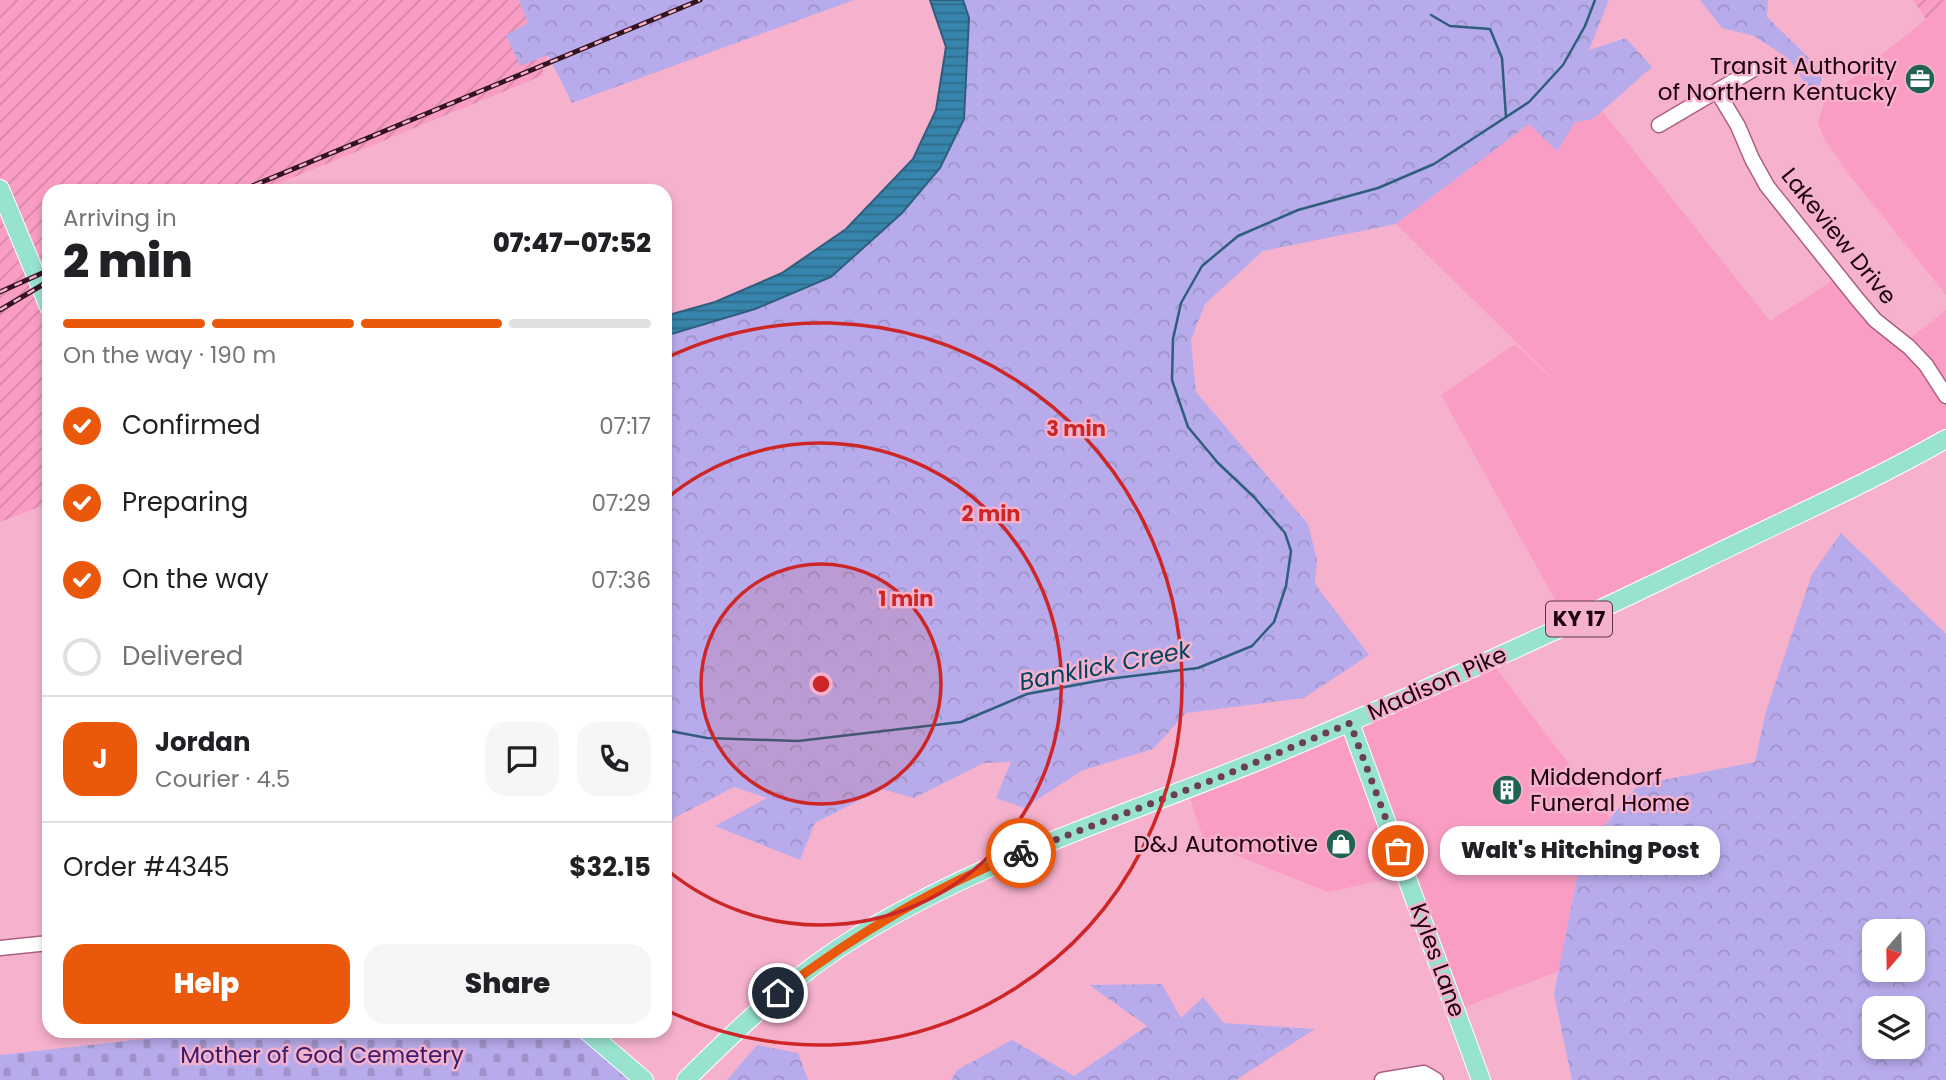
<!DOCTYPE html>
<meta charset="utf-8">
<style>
body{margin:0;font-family:Poppins,sans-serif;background:#f6f6f6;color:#202124;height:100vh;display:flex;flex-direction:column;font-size:26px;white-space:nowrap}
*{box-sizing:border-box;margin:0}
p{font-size:23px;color:#757577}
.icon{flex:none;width:38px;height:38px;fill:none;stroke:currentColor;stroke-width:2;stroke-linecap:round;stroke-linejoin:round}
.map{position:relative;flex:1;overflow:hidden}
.drawer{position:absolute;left:42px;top:184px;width:630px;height:854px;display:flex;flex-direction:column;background:#fff;border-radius:21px;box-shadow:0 4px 10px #0003}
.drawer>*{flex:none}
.needle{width:46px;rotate:200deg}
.buttons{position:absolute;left:1862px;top:919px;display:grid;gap:14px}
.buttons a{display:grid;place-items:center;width:63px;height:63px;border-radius:14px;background:#fff;box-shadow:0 4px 10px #0003;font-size:35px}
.pin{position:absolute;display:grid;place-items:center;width:60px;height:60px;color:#fff;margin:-30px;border:4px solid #fff;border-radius:50%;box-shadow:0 2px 7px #0007}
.courier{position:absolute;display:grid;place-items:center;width:70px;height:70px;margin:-35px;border:5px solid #ea580c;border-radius:50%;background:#fff;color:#222;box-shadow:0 2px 9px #0007}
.bubble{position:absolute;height:49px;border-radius:21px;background:#fff;box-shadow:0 4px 10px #0003;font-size:23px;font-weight:800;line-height:49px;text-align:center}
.overview em{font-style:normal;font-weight:800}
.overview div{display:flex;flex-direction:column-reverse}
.overview{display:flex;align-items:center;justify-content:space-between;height:119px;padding:0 21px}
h1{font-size:46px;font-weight:800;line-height:52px}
.bar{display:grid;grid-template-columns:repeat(4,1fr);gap:10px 7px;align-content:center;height:84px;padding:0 21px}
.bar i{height:9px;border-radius:5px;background:#e0e0e0}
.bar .active{background:#ea580c}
.bar p{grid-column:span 4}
.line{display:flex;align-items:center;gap:18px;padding:0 21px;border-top:2px solid #e0e0e0}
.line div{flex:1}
.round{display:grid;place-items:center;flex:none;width:74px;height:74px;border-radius:21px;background:#f6f6f6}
ol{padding:0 21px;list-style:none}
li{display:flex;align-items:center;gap:21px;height:77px}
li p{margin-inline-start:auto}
li .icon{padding:7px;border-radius:50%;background:#ea580c;color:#fff;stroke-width:4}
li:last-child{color:#757577}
li i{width:38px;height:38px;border:4px solid #e0e0e0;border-radius:50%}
.button{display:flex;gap:14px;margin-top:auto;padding:14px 21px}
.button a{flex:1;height:80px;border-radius:21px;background:#ea580c;color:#fff;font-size:28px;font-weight:800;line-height:80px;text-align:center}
.button a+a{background:#f6f6f6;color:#202124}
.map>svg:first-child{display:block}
.built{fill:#fa9dc4}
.industrial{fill:url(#industrial-furrows)}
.forest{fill:url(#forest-crowns);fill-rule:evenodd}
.cemetery{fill:url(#cemetery-stones)}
.water{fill:url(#water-rules);stroke:#2f5e7d;stroke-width:2}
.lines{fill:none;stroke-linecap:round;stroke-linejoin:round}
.stream{stroke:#2f5e7d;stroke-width:2.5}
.minor-casing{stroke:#ad5f81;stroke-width:17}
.major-casing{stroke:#fff;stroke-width:20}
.minor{stroke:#fff;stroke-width:14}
.major{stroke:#98e2d0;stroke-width:18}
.rail-casing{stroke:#331421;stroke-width:5}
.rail{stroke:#f6b1cd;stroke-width:2.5;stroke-dasharray:8;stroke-linecap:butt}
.done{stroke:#693f51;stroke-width:7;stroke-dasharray:0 12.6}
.route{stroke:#ea580c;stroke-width:9}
.ring{fill:none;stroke:#cd2627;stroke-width:3.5}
.labels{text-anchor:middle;stroke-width:5;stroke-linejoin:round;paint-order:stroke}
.shield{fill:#f6b1cd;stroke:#5e3647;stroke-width:2}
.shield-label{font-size:21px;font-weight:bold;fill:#1d020e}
.poi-label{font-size:23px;fill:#1d020e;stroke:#f6b1cd;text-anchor:end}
.street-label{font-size:23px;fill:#1d020e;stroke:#f6b1cd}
.park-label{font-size:23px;fill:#371d6a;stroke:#f6b1cd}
.water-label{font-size:24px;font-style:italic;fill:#014560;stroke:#f6b1cd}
.centre{fill:#cd2627;stroke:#f6b1cd;stroke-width:3.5}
.ring-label{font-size:21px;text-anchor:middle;font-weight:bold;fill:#cd2627;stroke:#f6b1cd;stroke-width:5;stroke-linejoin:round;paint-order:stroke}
</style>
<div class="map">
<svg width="1946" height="1080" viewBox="0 0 1946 1080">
<defs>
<pattern id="industrial-furrows" width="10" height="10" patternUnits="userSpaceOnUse" patternTransform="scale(1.75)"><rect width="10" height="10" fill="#fa9dc4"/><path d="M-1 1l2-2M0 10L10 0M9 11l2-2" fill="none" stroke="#d686a7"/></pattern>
<pattern id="forest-crowns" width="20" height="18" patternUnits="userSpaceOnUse" patternTransform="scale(1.75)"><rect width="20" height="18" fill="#b8abeb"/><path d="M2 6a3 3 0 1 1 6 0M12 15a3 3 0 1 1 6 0" fill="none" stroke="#9e92c8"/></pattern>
<pattern id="cemetery-stones" width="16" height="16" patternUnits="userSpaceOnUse" patternTransform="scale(1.75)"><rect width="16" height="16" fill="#b8abeb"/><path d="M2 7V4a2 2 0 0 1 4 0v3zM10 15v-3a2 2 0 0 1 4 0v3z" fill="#9e92c8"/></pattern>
<pattern id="water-rules" width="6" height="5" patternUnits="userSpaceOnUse" patternTransform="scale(1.75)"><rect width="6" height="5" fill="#3785ac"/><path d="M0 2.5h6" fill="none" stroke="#2e6b8a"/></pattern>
</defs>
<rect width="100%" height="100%" fill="#f6b1cd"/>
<g class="built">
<polygon points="1946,3 1946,295 1847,172 1823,137 1818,122 1825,100"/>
<polygon points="1602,111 1770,321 1840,276 1904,343 1946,310 1946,439 1568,623 1441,395 1515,344 1572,397 1396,224 1529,124 1575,122 1593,119"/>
<polygon points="1490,660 1610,818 1582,852 1559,971 1457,1010 1407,875 1328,892 1205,843 1187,789"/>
</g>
<g class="industrial">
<polygon points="0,0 519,0 528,23 506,36 548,55 542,65 544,75 260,191 49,191 49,503 0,522"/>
<polygon points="1913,0 1946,0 1946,3 1926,19"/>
</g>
<g class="forest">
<polygon points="519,0 854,0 572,103 548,55 520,66 506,35 528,23"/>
<polygon points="947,0 1609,0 1589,50 1626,38 1652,67 1593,119 1575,122 1557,151 1529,124 1396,224 1263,251 1205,304 1191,340 1196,392 1308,524 1317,560 1315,584 1369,655 1304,698 1186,713 1153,749 1083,770 1024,808 996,798 1011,762 984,763 914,798 881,789 815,823 800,860 715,826 767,798 734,787 674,818 665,839 665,328 816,265 919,169 950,85"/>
<polygon points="1700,0 1768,0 1767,17 1813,62 1822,80 1814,97 1789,59 1754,36 1722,28"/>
<path d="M1841,533L1946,634V1080H1572L1554,994L1582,852L1638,785L1755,762L1766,711L1812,574ZM1874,931H1913V970H1874ZM1874,1008H1913V1046H1874Z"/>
<polygon points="1162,984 1181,1018 1203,997 1224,1023 1315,1029 1236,1080 951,1080 957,1070 1012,1040 1074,1076 1147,1026 1089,985"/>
<polygon points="757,1045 798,1053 808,1080 727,1080"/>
</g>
<polygon class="cemetery" points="216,1031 587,1031 644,1080 0,1080 0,1055"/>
<polygon class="water" points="930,0 963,0 969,18 964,119 940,168 902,213 831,277 755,309 665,336 665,316 715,302 782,273 846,229 913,159 936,110 946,47"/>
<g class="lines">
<g class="stream">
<polyline points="1431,15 1450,26 1490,29 1502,58 1506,117"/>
<polyline points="665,730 707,738 798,741 961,722 1027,694 1108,679 1198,668 1252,646 1274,622 1286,586 1291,551 1285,533 1254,497 1218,463 1188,427 1172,380 1173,339 1181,303 1202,266 1238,236 1298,210 1378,188 1434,164 1529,102 1563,65 1585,26 1595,0"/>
</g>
<g class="minor-casing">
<g id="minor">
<polyline points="1717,91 1738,126 1752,159 1767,186 1858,300 1875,320 1909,347 1926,365 1946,396"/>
<polyline points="1659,125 1754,69"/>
<polyline points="0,948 49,943"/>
<polyline points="1382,1080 1424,1073 1436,1080"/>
</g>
</g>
<g class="major-casing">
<g id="major">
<polyline points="0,189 49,307"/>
<polyline points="1350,723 1481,1080"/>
<polyline points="587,1031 644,1080"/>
<path d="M686,1080C740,1026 795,974 861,934C992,854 1139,811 1280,752C1422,692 1564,628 1703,560C1784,520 1867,484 1946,439"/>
</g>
</g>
<use href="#minor" class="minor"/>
<use href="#major" class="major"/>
<g class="rail-casing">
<g id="rail">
<polyline points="240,191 700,0"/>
<polyline points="0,292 49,270"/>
<polyline points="0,310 49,281"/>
</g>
</g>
<use href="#rail" class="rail"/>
</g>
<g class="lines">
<polyline class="done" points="1021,853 1218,778 1350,723 1398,851"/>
<path class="route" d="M778,993C852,937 933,887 1021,853"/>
</g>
<circle cx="821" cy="684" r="120" fill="#cd2627" fill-opacity=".12"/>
<g class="ring">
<circle cx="821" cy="684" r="120"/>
<path d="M666 499A241 241 0 1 1 666 869"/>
<path d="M666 358A361 361 0 1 1 666 1010"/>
</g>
<defs>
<g id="office-disc" transform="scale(1.575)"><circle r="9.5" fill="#216352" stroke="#f6b1cd"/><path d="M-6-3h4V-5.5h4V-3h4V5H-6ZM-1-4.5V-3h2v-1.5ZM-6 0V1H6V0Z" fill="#fff"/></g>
<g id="building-disc" transform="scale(1.575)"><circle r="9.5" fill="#216352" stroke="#f6b1cd"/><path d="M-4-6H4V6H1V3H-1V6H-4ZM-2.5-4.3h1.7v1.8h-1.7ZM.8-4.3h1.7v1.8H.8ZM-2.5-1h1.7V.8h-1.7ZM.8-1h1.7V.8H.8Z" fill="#fff"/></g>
<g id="shop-disc" transform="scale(1.575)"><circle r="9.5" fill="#216352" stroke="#f6b1cd"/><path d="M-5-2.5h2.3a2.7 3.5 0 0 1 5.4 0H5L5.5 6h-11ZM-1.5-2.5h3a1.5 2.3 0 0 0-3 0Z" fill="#fff"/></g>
</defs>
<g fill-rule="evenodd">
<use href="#office-disc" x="1920" y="79"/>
<use href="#building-disc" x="1507" y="790"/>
<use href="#shop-disc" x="1341" y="844"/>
</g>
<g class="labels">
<rect class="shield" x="1546" y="601.5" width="66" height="35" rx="5"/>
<g class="shield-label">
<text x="1579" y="626">KY 17</text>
</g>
<g class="poi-label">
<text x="1897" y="74">Transit Authority<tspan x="1897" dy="26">of Northern Kentucky</tspan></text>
<text x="1530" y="785" text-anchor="start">Middendorf<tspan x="1530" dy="26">Funeral Home</tspan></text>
<text x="1318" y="852">D&amp;J Automotive</text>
</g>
<g class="street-label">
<text transform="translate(1839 236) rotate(51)" y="8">Lakeview Drive</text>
<text transform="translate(1437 683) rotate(-24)" y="8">Madison Pike</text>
<text transform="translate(1438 960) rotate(70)" y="8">Kyles Lane</text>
</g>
<g class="park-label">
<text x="322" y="1063">Mother of God Cemetery</text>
</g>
<g class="water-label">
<text transform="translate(1105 666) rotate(-11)" y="8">Banklick Creek</text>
</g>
</g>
<circle cx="821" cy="684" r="10" class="centre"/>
<g class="ring-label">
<text x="1076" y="436">3 min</text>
<text x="991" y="521">2 min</text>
<text x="906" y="606">1 min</text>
</g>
</svg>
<div class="buttons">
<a><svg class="needle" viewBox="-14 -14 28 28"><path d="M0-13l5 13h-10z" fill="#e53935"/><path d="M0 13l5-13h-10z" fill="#757577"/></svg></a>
<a><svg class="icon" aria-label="layers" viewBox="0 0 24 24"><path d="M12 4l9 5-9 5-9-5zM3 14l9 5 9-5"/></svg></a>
</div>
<div class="pin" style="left:1398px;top:851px;background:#ea580c"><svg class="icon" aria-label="bag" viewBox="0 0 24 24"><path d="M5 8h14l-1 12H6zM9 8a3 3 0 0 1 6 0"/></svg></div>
<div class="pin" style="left:778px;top:993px;background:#1f2937"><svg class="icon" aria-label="home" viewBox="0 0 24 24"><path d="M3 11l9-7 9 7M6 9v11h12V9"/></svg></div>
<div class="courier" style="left:1021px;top:853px"><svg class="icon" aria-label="bike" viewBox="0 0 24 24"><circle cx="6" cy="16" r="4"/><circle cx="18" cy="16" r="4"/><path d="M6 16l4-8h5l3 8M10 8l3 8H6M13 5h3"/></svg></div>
<div class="bubble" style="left:1440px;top:826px;width:280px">Walt's Hitching Post</div>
<section class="drawer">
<div class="overview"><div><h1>2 min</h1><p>Arriving in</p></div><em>07:47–07:52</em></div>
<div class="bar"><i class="active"></i><i class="active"></i><i class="active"></i><i></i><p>On the way · 190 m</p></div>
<ol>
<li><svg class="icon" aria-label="check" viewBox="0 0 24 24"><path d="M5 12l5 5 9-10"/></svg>Confirmed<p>07:17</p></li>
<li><svg class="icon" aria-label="check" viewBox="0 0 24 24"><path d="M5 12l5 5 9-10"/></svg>Preparing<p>07:29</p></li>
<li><svg class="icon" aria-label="check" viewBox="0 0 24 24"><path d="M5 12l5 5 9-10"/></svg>On the way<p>07:36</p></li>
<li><i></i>Delivered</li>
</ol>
<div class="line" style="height:126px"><b class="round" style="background:#ea580c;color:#fff">J</b><div><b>Jordan</b><p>Courier · 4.5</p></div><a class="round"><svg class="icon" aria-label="chat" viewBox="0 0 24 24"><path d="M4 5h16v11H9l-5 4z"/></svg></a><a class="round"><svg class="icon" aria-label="phone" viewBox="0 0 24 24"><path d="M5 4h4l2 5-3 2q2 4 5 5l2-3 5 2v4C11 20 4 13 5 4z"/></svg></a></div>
<div class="line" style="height:91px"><div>Order #4345</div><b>$32.15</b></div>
<div class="button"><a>Help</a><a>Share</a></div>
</section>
</div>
